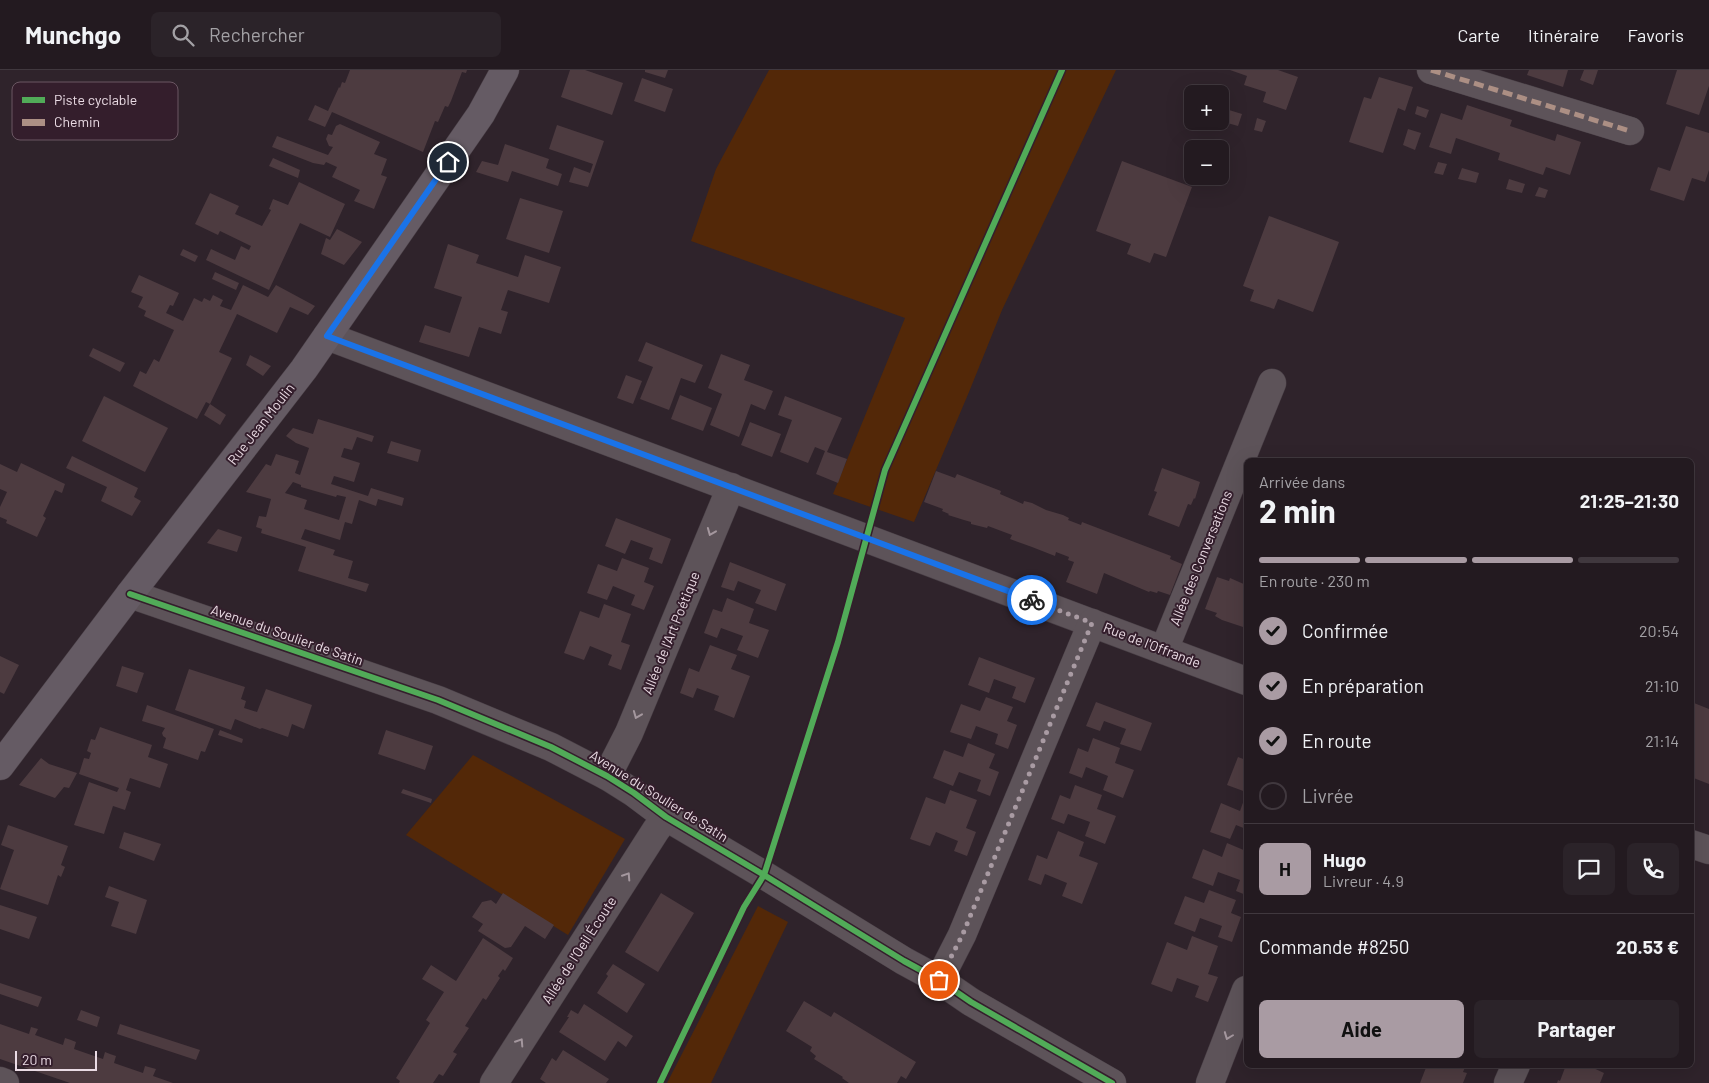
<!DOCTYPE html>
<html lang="fr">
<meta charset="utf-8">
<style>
body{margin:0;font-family:Barlow,sans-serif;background:#2b2329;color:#f1f3f6;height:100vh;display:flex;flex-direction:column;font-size:19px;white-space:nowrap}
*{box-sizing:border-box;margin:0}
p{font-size:16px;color:#a3a1a5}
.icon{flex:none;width:28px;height:28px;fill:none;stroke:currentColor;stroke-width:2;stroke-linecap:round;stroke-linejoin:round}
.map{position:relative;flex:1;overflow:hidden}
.sheet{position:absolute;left:1244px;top:388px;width:450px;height:610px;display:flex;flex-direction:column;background:#231a20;border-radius:8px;box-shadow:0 5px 20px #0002,0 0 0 1px #40383e}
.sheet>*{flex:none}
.buttons{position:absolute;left:1184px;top:15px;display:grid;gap:10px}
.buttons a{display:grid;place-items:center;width:45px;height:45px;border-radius:8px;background:#231a20;box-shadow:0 5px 20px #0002,0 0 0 1px #40383e;font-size:25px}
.scale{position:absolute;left:15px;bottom:12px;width:82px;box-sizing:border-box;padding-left:5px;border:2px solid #eadbe4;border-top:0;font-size:14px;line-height:18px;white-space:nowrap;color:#eadbe4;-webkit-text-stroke:4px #341e2c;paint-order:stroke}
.pin{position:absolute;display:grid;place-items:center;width:42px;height:42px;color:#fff;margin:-21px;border:2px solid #fff;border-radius:50%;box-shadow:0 1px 5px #0007}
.courier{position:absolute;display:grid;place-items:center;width:50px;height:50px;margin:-25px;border:4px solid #1a73e8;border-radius:50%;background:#fff;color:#222;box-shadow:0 1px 6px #0007}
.summary em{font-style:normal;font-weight:700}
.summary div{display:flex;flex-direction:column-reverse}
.summary{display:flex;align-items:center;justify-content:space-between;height:85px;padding:0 15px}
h1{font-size:32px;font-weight:700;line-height:38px}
.bar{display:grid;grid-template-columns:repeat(4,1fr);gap:8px 5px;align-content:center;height:60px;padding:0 15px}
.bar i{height:6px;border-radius:4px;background:#40383e}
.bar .current{background:#a99ba3}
.bar p{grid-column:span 4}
.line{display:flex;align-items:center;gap:12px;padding:0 15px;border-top:1px solid #40383e}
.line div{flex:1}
.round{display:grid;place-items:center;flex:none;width:52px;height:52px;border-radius:8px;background:#2b2329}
ol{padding:0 15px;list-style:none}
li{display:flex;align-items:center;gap:15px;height:55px}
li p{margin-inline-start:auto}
li .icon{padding:5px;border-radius:50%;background:#a99ba3;color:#111;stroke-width:4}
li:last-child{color:#a3a1a5}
li i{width:28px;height:28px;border:2px solid #40383e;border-radius:50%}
.primary-button{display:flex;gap:10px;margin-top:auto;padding:10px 15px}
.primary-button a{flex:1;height:58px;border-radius:8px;background:#a99ba3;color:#111;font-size:20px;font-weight:700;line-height:58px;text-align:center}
.primary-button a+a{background:#2b2329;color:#f1f3f6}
header{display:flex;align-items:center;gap:30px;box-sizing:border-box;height:70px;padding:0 25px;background:#231a20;border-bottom:1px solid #40383e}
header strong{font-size:24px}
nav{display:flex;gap:28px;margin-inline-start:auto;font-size:18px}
.search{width:350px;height:45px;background:#2b2329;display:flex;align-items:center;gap:12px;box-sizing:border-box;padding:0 18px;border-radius:8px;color:#a3a1a5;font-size:19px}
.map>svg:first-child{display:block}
.green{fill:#532808}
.building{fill:#4d3b40;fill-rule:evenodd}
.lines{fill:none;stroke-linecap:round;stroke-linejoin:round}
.minor-casing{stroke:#483e45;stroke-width:29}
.major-casing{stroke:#483e45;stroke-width:29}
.minor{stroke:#5d5359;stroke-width:28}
.major{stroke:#655b64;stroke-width:28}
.quiet{stroke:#ac8f84;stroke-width:5;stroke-dasharray:10 5;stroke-linecap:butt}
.cycleway-casing{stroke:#341e2c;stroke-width:9}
.cycleway{stroke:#51ab58;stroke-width:6}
.oneway{stroke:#a4979e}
.done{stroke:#a99ba3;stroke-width:5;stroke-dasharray:0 9}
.route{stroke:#1a73e8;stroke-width:6}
.labels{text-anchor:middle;stroke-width:4;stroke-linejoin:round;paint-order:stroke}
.street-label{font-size:14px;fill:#eadbe4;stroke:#341e2c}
.key{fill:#341e2c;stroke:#6b5763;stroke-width:1}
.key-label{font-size:14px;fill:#eadbe4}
</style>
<header>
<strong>Munchgo</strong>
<div class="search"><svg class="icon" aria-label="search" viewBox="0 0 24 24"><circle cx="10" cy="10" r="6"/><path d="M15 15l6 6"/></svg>Rechercher</div>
<nav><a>Carte</a><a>Itinéraire</a><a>Favoris</a></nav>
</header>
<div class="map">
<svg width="1709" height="1013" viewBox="0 0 1709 1013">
<rect width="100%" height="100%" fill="#2f232b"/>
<g class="green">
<polygon points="769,0 1116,0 1002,240 969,322 914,452 833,424 905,248 691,171 716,99"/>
<polygon points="473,685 625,769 568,865 406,765"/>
<polygon points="758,836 788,852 711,1013 667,1013"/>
</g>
<g class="building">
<polygon points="350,0 467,0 466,3 462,2 451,31 448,37 445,36 438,52 435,51 423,82 332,42 325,57 308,50 315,35 328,41 339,17 340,18 342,12 345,13"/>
<polygon points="570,0 585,0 623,13 612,45 561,27"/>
<polygon points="645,0 668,0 665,8 645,2"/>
<polygon points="1230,0 1278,0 1298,7 1286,40 1263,32 1266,22 1244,15 1247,6"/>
<polygon points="1529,0 1568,0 1563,17 1527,5"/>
<polygon points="1584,0 1598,0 1593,15 1580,10"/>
<polygon points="1677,0 1709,0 1709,16 1699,45 1666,34"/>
<polygon points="1379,7 1413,17 1405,41 1398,38 1383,83 1349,72 1364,27 1371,29"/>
<polygon points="642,8 673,19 665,42 634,31"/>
<polygon points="1467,35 1512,50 1510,56 1555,71 1557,64 1581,72 1570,105 1546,97 1543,105 1498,90 1500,83 1456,68 1451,84 1429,77 1441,43 1462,50"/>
<polygon points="1417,36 1429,40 1426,48 1415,44"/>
<polygon points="1229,40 1242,44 1238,56 1224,52"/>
<polygon points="1257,48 1266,51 1262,62 1254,60"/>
<polygon points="340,54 380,72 374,84 387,89 381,105 387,107 374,139 354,131 360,120 332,107 337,97 326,92 324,95 313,93 272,77 277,66 328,85 333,77 329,76 326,69 328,64 332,65 336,56"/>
<polygon points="557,55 604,71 588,117 569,112 574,97 590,103 593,94 549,79"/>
<polygon points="1686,56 1709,63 1709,100 1705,112 1692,108 1684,131 1650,120 1658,97 1670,101"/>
<polygon points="1408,59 1421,63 1415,80 1403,75"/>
<polygon points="505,74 549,89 546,98 562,104 558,116 512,101 508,112 476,102 482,91 498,95"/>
<polygon points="273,88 300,100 298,108 269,96"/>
<polygon points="1122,91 1192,117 1166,187 1154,183 1150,193 1127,184 1131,174 1096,161"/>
<polygon points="1438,92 1447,94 1443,105 1434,103"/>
<polygon points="1462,98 1479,103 1476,113 1458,109"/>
<polygon points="1509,109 1525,114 1522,123 1506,119"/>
<polygon points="299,112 345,134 330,167 300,153 269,220 206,190 211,179 235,190 241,176 249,180 251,176 220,161 218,165 195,154 210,123 239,136 235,144 262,156 271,140 269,139 273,129 288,135"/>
<polygon points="1539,117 1548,120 1545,128 1535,126"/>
<polygon points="520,128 563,141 549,183 506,169"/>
<polygon points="1269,146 1339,172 1313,242 1278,229 1274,239 1250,231 1254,220 1243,216"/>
<polygon points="337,159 362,172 344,195 321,184 326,168 330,170"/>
<polygon points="448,174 479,185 476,193 518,207 525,185 561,197 549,233 508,220 501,240 508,242 501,264 479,257 469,287 419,272 425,255 450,263 462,227 434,218"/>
<polygon points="183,179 198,186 195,192 180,185"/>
<polygon points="215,202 239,213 236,220 212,209"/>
<polygon points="139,205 179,223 173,236 170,235 166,243 183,251 194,228 202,232 204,228 210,231 213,225 223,230 220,236 231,240 243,215 268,227 276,215 315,236 308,245 290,237 277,263 237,244 219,282 232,288 210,334 206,332 197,349 133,316 140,301 146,304 154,289 159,292 174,260 144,246 146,241 138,237 143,227 131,222"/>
<polygon points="646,272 703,295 695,313 681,308 669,340 640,329 653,297 638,291"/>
<polygon points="93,278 125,293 120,302 89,286"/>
<polygon points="721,284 750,295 744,310 773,321 765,340 751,334 739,367 710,355 722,324 708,318"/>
<polygon points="250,285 271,296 263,306 246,295"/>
<polygon points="626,305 642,311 633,334 617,328"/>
<polygon points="680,325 712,338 703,361 671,349"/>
<polygon points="104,326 168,358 145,402 82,371"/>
<polygon points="785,326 842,348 827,382 847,389 838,413 816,404 825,381 815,377 808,393 780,382 792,350 778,345"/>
<polygon points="210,334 226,345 220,355 204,345"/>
<path d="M318,349L374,366L372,372L357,367L352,380L344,378L341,387L360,393L354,412L334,406L331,414L368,426L371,418L404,428L402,436L378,429L376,436L359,430L352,454L345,452L340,470L305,459L301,469L335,480L333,485L353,491L348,508L369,514L366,522L298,501L306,477L261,463L262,459L256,457L259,446L266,447L271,429L246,422L266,394L271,396L276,384L299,391L295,403L300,405L309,378L296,373L286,366L293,358L313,364ZM293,412L301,415V417L336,427L337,425L346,427L339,450L304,439L307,430L285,423Z"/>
<polygon points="750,352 781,364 772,387 741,375"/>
<polygon points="391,371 421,380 418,392 387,383"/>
<polygon points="72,386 138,418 134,427 141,431 132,446 101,431 107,417 66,398"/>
<polygon points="21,393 65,414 62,423 55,420 43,446 46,448 37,467 6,453 7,450 0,447 0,437 7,422 0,419 0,394 17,402"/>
<polygon points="1162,398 1200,412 1195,429 1194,428 1191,435 1188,434 1179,457 1148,445 1157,422 1154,421"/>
<polygon points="936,401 955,408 957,404 1001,421 1000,424 1023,434 1024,431 1032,433 1046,440 1063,445 1069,448 1068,450 1081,455 1082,452 1171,486 1170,489 1182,494 1170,525 1158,521 1157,523 1150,521 1149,522 1104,503 1097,524 1066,512 1074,492 1068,490 1069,487 1056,482 1055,486 1032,477 1010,469 1012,465 988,456 987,458 971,454 971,452 964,450 948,445 949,444 942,441 943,439 924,432"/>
<polygon points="616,448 671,469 662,494 649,489 653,478 631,470 625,484 605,476"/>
<polygon points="218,459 242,467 237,482 207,473"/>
<polygon points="622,488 649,498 644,512 654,516 644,540 631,535 635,525 613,516 607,530 587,523 598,494 617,501"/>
<polygon points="730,492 786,514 776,541 755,533 761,520 738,511 734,521 721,517"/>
<polygon points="1217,507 1229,511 1230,508 1246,515 1246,558 1222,550 1215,546 1217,543 1205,539"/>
<polygon points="727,528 754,539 749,553 769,560 758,588 737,580 743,566 721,558 717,568 704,563 713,539 722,542"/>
<polygon points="604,534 631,544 621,572 630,575 621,600 608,595 612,585 590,576 584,590 564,583 580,541 599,548"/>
<polygon points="710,575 737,585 731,599 750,606 734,648 714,640 719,626 697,618 693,628 680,623 689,598 699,602"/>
<polygon points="0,586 19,595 4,624 0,622"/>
<polygon points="979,587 1035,608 1025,633 1012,628 1016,617 994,609 989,623 968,615"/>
<polygon points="122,596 144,603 137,623 116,616"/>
<polygon points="189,599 245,617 241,629 246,631 244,638 257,642 266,619 312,635 304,659 292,654 288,667 262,658 260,659 235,649 231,660 175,640"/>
<polygon points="986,627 1013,637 1007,651 1017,655 1008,679 995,674 998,664 976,656 971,669 950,662 961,634 980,641"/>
<polygon points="1691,629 1695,630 1694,633 1709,639 1709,714 1691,707"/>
<polygon points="1096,632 1152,653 1141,681 1120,674 1126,659 1104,651 1100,661 1086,656"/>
<polygon points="147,635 214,659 205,682 201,681 198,690 163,678 166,668 163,666 162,663 165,658 142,651"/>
<polygon points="100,657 152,675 148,687 168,694 160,718 130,708 126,720 131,722 125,740 113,736 104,764 74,755 89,712 117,722 119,718 79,704 84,688 89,689 91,683 87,681 91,669 95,670"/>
<polygon points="220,660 243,669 242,673 218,665"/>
<polygon points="386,660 433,676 425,700 378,684"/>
<polygon points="1093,668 1120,678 1115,693 1134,700 1123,728 1103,720 1108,706 1086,697 1082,708 1069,703 1078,678 1088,682"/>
<polygon points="968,673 995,684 989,698 999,702 990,726 977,721 981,710 959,702 953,716 933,708 944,680 963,687"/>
<polygon points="1238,687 1246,690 1246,722 1227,715"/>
<polygon points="41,688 49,694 77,703 69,718 64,717 55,728 19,715"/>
<polygon points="1075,715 1102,725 1097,739 1116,746 1105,774 1085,766 1090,752 1068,744 1064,754 1051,749 1060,725 1070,729"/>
<polygon points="403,719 432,729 431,733 401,723"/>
<polygon points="950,720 977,730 966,758 976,762 967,786 954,781 958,771 936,762 930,776 910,769 926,727 945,734"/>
<polygon points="1245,727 1246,727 1246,759 1236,755 1230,769 1210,762 1221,733 1240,741"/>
<polygon points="8,755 68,776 61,795 65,797 61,807 58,805 48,835 0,819 14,780 1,775"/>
<polygon points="1058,761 1084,772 1079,786 1098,793 1082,834 1062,826 1067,813 1045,804 1041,815 1028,810 1037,785 1047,789"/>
<polygon points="124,762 161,774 154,791 119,778"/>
<polygon points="1227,773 1246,781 1246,825 1236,821 1240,810 1218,802 1213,816 1192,808 1203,779 1222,787"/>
<polygon points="109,816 147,830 136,864 111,856 119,832 105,827"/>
<polygon points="1209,820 1236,830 1231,843 1241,847 1232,872 1218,867 1222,856 1200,848 1195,862 1174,854 1185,826 1204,833"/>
<polygon points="503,823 554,855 545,869 525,856 511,877 505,878 478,861 483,854 472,847 482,832 491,830 496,834"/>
<polygon points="661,823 694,843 658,902 625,882"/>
<polygon points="0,835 37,847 29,869 0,859"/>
<polygon points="1192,866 1218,876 1208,904 1218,907 1208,932 1195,927 1199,916 1177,908 1172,922 1151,914 1167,872 1187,880"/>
<polygon points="483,868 513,888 505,901 503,899 498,906 500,908 486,930 483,928 465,956 469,958 453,982 457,984 443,1006 439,1004 433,1013 399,1013 400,1011 396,1008 430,953 426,950 444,922 422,909 431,895 456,911"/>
<polygon points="613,894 645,914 627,943 597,923 608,906 606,904"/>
<polygon points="0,913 42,927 38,937 0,924"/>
<polygon points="804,931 831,947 834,942 916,992 906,1009 901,1006 897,1013 849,1013 842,1008 843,1007 814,989 816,986 810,981 812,977 786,961"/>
<polygon points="584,934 633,966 626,977 618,971 605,991 559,962 569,947 567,947 571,940 578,944"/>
<polygon points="81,940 100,947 97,957 77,950"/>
<polygon points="0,954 29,964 31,957 38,959 35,965 63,975 65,968 71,970 76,972 74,979 103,989 105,982 110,984 116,986 114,993 143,1003 145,996 156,999 153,1006 173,1013 70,1013 0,989"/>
<polygon points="120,954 200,980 196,990 117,964"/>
<polygon points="563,980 609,1009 606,1013 546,1013 540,1009 552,988 556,991"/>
<polygon points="1427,995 1466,995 1463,1002 1467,1003 1463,1013 1420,1013"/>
<polygon points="1566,995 1587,995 1604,1003 1600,1013 1557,1013 1558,1010 1560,1011"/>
</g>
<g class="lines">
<g class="minor-casing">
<g id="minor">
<polyline points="1431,0 1630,61"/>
<polyline points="327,266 1246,611"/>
<polyline points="130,524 438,630 551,677 607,706 634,723 666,747 764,805 904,891 939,910 971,932 1112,1013"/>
<polyline points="1164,580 1272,313"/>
<polyline points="607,706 629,663 731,417"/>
<polyline points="1691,774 1709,780"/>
<polyline points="939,910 962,865 1092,553"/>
<polyline points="0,1011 5,1013"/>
<polyline points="494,1013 656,760 666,747"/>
<polyline points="1210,1013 1246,920"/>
<polyline points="1508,1013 1516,995"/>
</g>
</g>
<g class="major-casing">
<polyline id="major" points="0,696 130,524 304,299 481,44 505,0"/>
</g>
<use href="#minor" class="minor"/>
<use href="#major" class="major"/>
<polyline class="quiet" points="1431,0 1630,61"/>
<g class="cycleway-casing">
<g id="cycleway">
<polyline points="130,524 438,630 551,677 607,706 634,723 666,747 764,805 904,891 939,910 971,932 1112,1013"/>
<polyline points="660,1013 744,837 764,805 838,572 885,400 1062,0"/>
</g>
</g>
<use href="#cycleway" class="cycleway"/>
</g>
<defs><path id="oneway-chevron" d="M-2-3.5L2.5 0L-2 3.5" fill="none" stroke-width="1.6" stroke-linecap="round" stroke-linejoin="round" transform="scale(1.25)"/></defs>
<g class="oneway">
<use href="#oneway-chevron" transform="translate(711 462) rotate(112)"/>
<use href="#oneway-chevron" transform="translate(637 645) rotate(112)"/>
<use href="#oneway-chevron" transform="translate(627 806) rotate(-57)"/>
<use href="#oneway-chevron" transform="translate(1228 966) rotate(111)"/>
<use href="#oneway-chevron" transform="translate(520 972) rotate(-57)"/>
</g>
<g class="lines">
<polyline class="done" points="939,910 962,866 1092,553 1032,530"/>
<polyline class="route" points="448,92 327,266 1032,530"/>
</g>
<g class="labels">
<g class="street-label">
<text transform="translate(261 354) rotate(-52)" y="5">Rue Jean Moulin</text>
<text transform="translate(1201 488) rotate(-68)" y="5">Allée des Conversations</text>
<text transform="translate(671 563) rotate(-68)" y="5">Allée de l'Art Poétique</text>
<text transform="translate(287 565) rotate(19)" y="5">Avenue du Soulier de Satin</text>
<text transform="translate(1152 575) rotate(21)" y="5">Rue de l'Offrande</text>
<text transform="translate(659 726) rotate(32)" y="5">Avenue du Soulier de Satin</text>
<text transform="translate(579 880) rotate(-57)" y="5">Allée de l'Oeil Écoute</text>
</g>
</g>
<rect x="12" y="12" width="166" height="58" rx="8" class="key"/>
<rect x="22" y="27" width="23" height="6" fill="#51ab58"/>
<rect x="22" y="49" width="23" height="7" fill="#ac8f84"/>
<g class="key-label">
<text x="54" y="35">Piste cyclable</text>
<text x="54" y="57">Chemin</text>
</g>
</svg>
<div class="buttons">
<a>+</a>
<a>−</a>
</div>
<div class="scale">20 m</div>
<div class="pin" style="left:939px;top:910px;background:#ea580c"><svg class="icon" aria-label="bag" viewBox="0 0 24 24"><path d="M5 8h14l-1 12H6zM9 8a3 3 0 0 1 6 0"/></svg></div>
<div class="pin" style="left:448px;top:92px;background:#1f2937"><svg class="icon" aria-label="home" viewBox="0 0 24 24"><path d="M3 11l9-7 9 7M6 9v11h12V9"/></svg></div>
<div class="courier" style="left:1032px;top:530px"><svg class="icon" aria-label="bike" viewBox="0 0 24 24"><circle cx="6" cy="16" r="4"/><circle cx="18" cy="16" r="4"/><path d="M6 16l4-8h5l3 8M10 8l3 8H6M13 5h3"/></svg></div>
<section class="sheet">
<div class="summary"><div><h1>2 min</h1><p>Arrivée dans</p></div><em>21:25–21:30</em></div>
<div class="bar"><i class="current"></i><i class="current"></i><i class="current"></i><i></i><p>En route · 230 m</p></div>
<ol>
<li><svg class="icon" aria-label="check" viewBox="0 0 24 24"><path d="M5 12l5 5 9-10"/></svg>Confirmée<p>20:54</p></li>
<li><svg class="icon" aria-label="check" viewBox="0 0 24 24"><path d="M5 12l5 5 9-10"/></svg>En préparation<p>21:10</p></li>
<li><svg class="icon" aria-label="check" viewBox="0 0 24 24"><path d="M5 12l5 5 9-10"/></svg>En route<p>21:14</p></li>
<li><i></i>Livrée</li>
</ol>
<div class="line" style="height:90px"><b class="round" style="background:#a99ba3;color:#111">H</b><div><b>Hugo</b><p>Livreur · 4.9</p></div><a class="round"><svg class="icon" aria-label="chat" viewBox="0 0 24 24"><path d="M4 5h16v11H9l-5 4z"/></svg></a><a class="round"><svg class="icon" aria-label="phone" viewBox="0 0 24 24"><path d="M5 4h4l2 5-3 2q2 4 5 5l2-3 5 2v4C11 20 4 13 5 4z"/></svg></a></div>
<div class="line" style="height:65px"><div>Commande #8250</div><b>20.53 €</b></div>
<div class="primary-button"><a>Aide</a><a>Partager</a></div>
</section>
</div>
